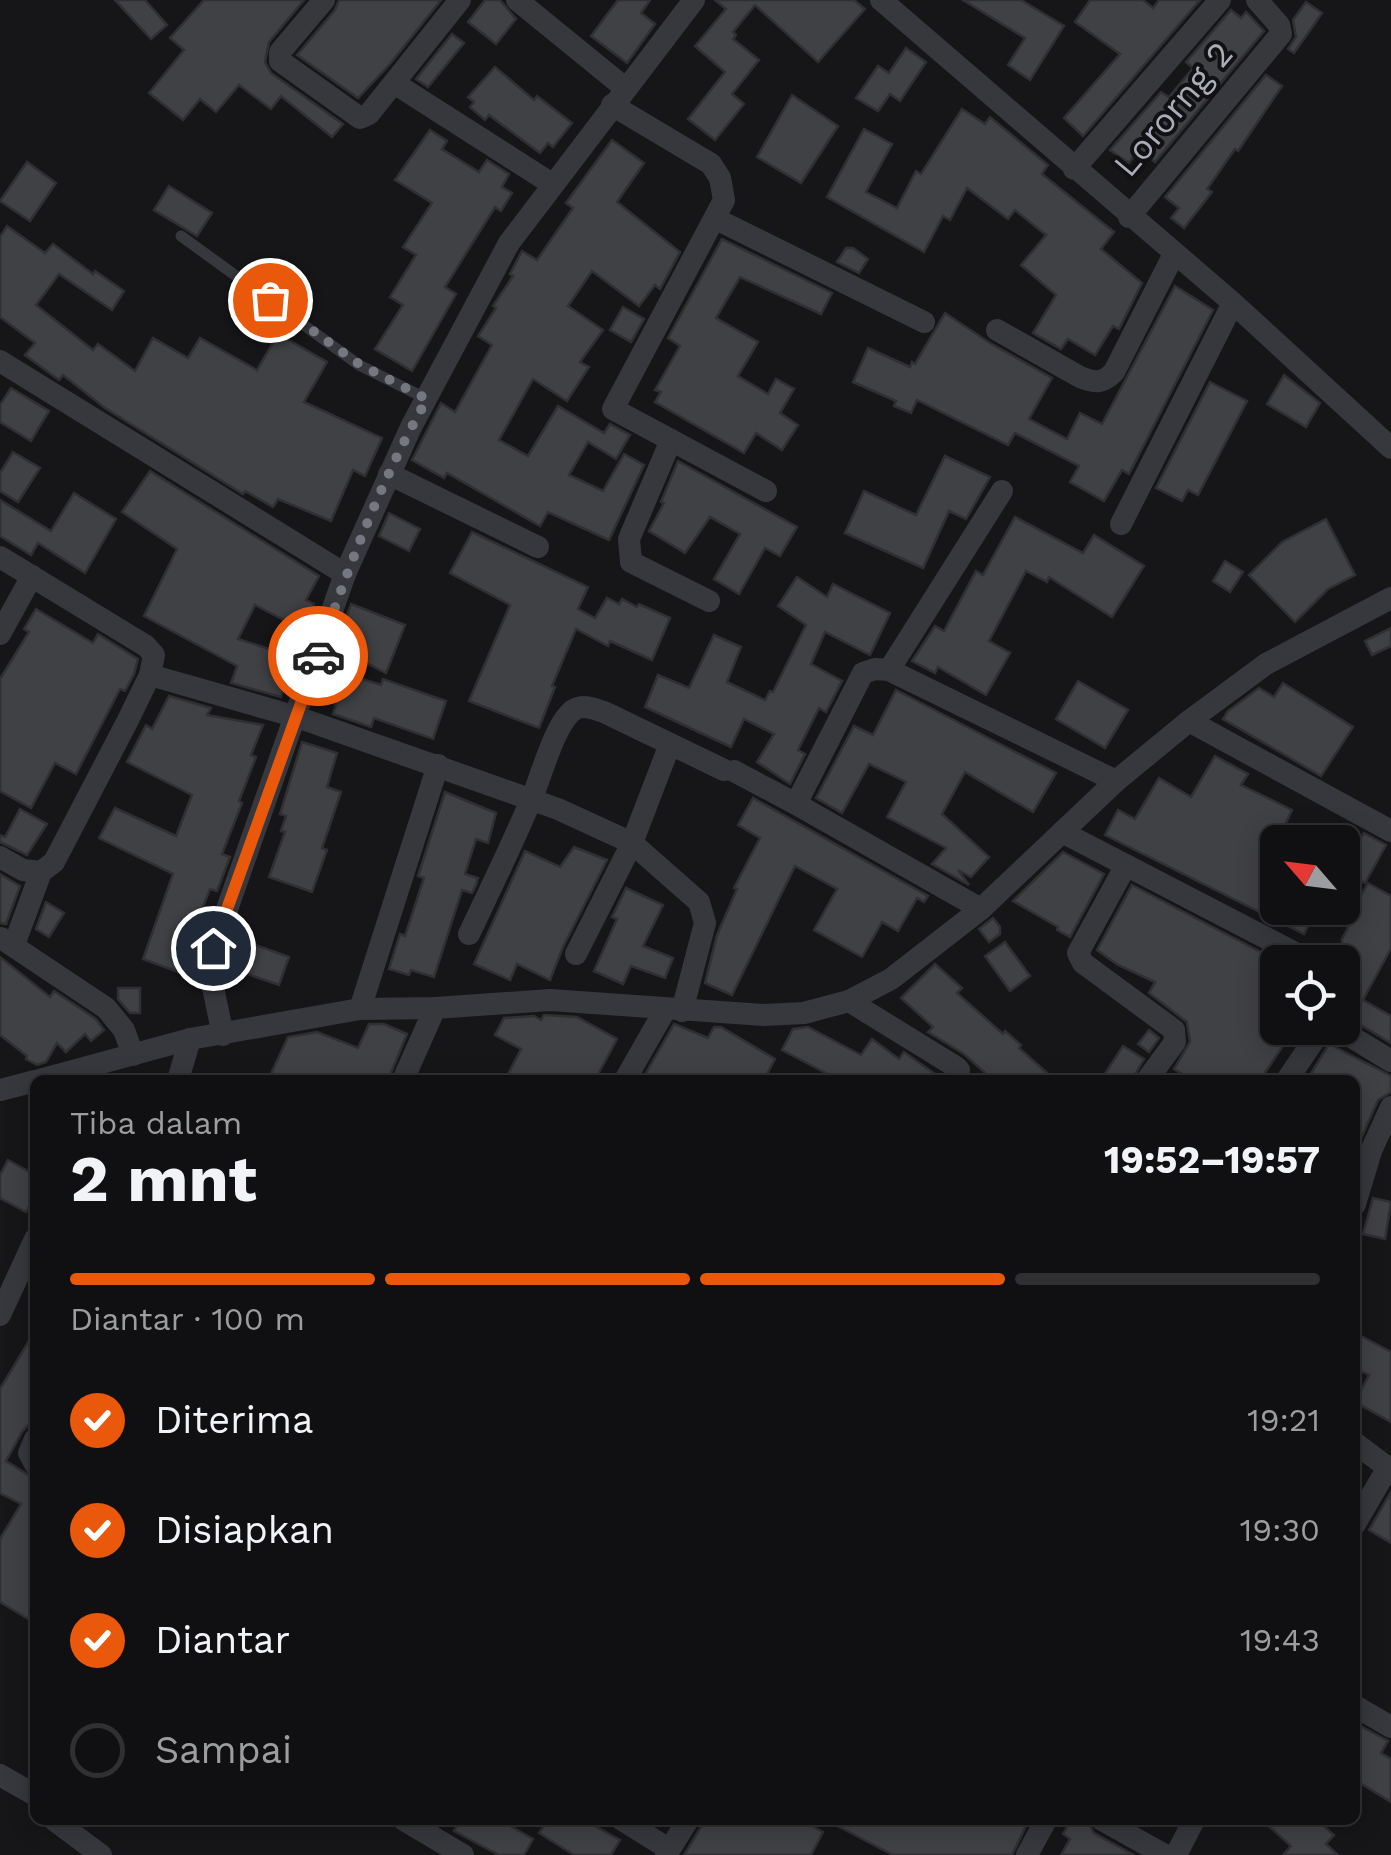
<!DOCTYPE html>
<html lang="id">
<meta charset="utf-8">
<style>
body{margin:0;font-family:"Work Sans",sans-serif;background:#1e1e20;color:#f1f3f6;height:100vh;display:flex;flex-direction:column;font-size:38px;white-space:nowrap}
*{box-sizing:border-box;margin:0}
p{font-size:32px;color:#9c9d9f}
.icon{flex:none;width:55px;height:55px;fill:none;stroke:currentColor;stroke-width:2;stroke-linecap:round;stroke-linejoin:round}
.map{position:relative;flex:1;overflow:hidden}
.drawer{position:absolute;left:30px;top:1075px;width:1330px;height:750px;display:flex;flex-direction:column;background:#101012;border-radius:15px;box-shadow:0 5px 25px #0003,0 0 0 2px #303032}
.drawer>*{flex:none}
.needle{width:65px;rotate:298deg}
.fabs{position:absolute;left:1260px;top:825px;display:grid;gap:20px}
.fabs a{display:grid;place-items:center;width:100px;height:100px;border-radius:15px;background:#101012;box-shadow:0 5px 25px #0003,0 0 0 2px #303032;font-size:50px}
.pin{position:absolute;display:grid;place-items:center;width:85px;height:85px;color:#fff;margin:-42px;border:5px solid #fff;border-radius:50%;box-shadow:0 2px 10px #0007}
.courier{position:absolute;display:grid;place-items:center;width:100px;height:100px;margin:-50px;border:8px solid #ea580c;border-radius:50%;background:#fff;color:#222;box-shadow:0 2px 12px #0007}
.head em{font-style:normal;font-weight:700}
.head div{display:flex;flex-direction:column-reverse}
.head{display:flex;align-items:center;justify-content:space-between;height:170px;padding:0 40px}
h1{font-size:65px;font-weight:700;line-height:75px}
.bar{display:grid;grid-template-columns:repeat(4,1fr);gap:15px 10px;align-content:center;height:120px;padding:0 40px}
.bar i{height:12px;border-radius:8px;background:#303032}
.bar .active{background:#ea580c}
.bar p{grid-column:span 4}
ol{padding:0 40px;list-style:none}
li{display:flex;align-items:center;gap:30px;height:110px}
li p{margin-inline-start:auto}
li .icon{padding:10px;border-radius:50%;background:#ea580c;color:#fff;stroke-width:4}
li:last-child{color:#9c9d9f}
li i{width:55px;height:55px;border:5px solid #303032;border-radius:50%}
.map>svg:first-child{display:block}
.building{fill:#404145;stroke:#303034;stroke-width:2.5}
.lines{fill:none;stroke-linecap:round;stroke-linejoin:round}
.service{stroke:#37383d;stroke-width:11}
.minor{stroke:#37383d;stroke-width:22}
.done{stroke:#757880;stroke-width:10;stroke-dasharray:0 18}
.route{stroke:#ea580c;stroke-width:12}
.labels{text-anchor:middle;stroke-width:8;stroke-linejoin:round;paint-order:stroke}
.street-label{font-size:35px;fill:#a8adb8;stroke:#111113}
</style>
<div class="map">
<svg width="1391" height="1855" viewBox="0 0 1391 1855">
<rect width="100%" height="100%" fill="#161618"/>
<g class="building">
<polygon points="115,0 145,0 167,25 151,39"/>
<polygon points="204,0 304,0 269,42 265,62 271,73 343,124 332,137 281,96 271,109 239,85 216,112 200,99 183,120 149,93 184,50 170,38"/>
<polygon points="339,0 441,0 390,64 358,98 297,55 335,10"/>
<polygon points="485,0 500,0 516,19 496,44 468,22"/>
<polygon points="618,0 650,0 641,13 655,24 627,63 591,36"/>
<polygon points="715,0 854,0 865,9 818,62 755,5 733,32 736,35 733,39 759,60 732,94 744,104 715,140 688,119 725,72 695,46 726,9"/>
<polygon points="963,0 1021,0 1064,26 1030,80 1008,65 1025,38"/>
<polygon points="1090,0 1143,0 1153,8 1159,0 1200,0 1083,136 1064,118 1120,54 1075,22"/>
<polygon points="1306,2 1322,13 1294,53 1288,49 1296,37 1293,20"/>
<polygon points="1231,10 1241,18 1246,12 1264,31 1155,162 1139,149 1129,163 1110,150 1161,92 1169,97 1193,68 1186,62"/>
<polygon points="452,34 464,43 428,87 416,79"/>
<polygon points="906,48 926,62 900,101 890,94 878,111 856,98 878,66 889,73"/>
<polygon points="495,67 534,100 537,96 572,123 553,147 548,143 540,153 489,115 485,120 470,107 474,102 468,97"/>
<polygon points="1266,75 1282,86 1238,151 1235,149 1207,189 1212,192 1184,228 1171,218 1179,208 1165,197"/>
<polygon points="792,95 838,126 801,183 757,157"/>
<polygon points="962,109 985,124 990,117 1048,165 1042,174 1114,232 1101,249 1142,283 1119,329 1113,326 1095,355 1068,339 1061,349 1033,333 1056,295 1021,265 1046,235 1015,210 1008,219 967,188 950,220 943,216 924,252 827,197 864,129 892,144 866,192 897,208 916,171 921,174"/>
<polygon points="430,130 447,141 442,149 479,172 487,160 509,174 502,187 512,193 501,211 495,207 445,287 456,294 412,371 375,349 403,305 390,297 416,255 403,247 432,203 395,180"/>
<polygon points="612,140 644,163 617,202 680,252 660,289 655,285 639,306 592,271 568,306 603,330 580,362 589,367 567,401 533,379 499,440 528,456 558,406 604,433 610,424 630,435 616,459 588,442 569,475 603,491 624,454 644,465 609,540 548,512 540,526 447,473 444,478 412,460 441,403 455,412 492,345 478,336 496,308 493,306 513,276 510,274 522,251 537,260 573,208 566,203"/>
<polygon points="27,162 56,183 30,221 0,201"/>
<polygon points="169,186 212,213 197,236 154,210"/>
<polygon points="7,226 45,253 53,244 93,274 95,271 124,291 112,310 59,274 36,305 93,350 98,344 135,371 153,338 188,358 200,338 257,370 278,334 327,362 304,402 382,438 365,476 353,470 331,521 278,499 273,507 245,491 243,494 105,408 63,375 59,380 25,355 35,343 0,317 0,237"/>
<polygon points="722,239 832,293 821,314 740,277 716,318 758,342 738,376 768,394 776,379 794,389 780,413 798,425 782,450 756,433 744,453 655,402 661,392 655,390 680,346 668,338"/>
<polygon points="846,248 853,248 868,259 859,273 837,262"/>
<polygon points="1175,286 1213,310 1129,474 1122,470 1104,501 1070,482 1079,466 1015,433 1008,445 917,400 911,413 894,406 896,401 853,382 868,348 910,367 912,362 915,364 945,313 990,343 1052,378 1029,419 1067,439 1080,413 1102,424"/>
<polygon points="623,307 644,319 631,342 610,330"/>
<polygon points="1284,375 1320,403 1306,427 1267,404"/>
<polygon points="1210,382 1247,401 1198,495 1188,490 1182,501 1156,488"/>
<polygon points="11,388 49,411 31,441 0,422 0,405"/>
<polygon points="13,452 40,468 18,502 0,491 0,473"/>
<polygon points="945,456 990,477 966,519 949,511 923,568 845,533 864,491 916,515"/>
<polygon points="678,461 797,527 780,556 765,548 739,594 714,579 740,534 710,517 685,553 649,531 664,503 661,502"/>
<polygon points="150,471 319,576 306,600 314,604 301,629 255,605 238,639 294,657 281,697 231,683 237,666 144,616 177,549 122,512"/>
<polygon points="74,493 116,519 85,573 38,543 31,555 0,536 0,500 51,531"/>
<polygon points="389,513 420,529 409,551 379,536"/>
<polygon points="1015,517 1083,553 1094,535 1144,566 1112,617 1049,577 1047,582 1026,571 989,641 1010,653 986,695 938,667 935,673 912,661 935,626 944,631 976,571 983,575"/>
<polygon points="1326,519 1355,575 1328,589 1295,622 1249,575 1282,542"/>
<polygon points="472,532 588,587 578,609 595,618 607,598 619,604 622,599 637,607 639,604 670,618 652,660 610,641 608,646 576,629 552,686 555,687 539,728 469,701 510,605 450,573"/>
<polygon points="1225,561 1243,572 1230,592 1213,581"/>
<polygon points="797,577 827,597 833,584 890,613 870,655 825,632 811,664 842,681 826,712 819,708 798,750 805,754 790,784 757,762 774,734 744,719 731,747 645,707 658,675 689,688 714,635 741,647 727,682 765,700 770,691 773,692 806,625 778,606"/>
<polygon points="351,604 405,625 386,673 335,647"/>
<polygon points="36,609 93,643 98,634 138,659 134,674 125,691 120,689 76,774 55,763 31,808 0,791 0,679 29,632 24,629"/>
<polygon points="1391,628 1391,646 1372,655 1365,641"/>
<polygon points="328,668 381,685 383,679 446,701 433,739 374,718 371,727 333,714 336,704 317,698"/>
<polygon points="1078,681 1128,710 1105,748 1056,719"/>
<polygon points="1283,683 1353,727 1321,776 1223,719 1228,711 1259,688 1274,697"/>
<polygon points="896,690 1056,773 1033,812 965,772 942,814 989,857 971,877 958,870 969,885 932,864 946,848 887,817 906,782 869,764 842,813 816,798 854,726 873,735"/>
<polygon points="169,696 211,708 207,715 263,725 251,755 256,757 239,801 242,803 222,854 230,857 217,891 210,889 189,942 198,946 186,975 143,959 173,874 99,838 115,808 176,836 192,795 127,762 146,725 152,729"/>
<polygon points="302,742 337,753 327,787 341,792 322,848 327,850 312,892 269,877 285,832 281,831 286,816 280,814"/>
<polygon points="1215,756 1248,774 1241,785 1292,810 1278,840 1278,908 1317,908 1304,934 1105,835 1118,810 1135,819 1159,778 1191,797"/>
<polygon points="445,792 496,813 488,843 476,839 465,874 478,878 476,885 472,893 462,890 434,977 411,970 409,975 389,969 400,934 405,936 424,878 418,876"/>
<polygon points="753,798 928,896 924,902 917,898 898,931 882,922 862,957 814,930 837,889 795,866 732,995 705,983 717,935 737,889 734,888 760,838 738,825"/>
<polygon points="20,809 47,824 27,855 0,842 0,835 5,837"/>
<polygon points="1364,833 1386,845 1365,883 1343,871"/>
<polygon points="574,847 607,860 563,947 550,980 517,964 510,980 474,964 525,851 560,867"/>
<polygon points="1063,852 1104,874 1070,937 1057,930 1058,927 1013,901"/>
<polygon points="0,874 20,886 6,924 0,923"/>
<polygon points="1368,883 1391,896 1391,948 1363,1000 1391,1016 1391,1043 1342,1014 1342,939 1353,918 1350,916"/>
<polygon points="1132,885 1278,961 1278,1028 1295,1028 1260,1080 1192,1080 1174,1069 1190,1042 1187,1022 1149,993 1155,982 1118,965 1097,950"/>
<polygon points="626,888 663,905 643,946 673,958 665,978 631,966 623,984 594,971 617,919 612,917"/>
<polygon points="46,902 64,913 49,937 36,929"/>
<polygon points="993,918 1000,927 1000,934 989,942 979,929"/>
<polygon points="236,938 289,957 279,985 227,967"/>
<polygon points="1005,942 1030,976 1010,991 985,956"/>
<polygon points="0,957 50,997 54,991 96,1019 104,1030 91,1041 85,1034 66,1052 57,1043 46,1062 37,1065 26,1059 27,1056 0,1035"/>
<polygon points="935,964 962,988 957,993 1003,1034 1005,1031 1021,1045 1019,1048 1055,1080 993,1080 964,1054 928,1032 933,1027 901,998"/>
<polygon points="118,988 140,988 140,1013 130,1013 118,999"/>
<polygon points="544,1015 577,1017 617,1039 595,1080 505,1080 521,1049 495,1035 504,1018 534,1016 541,1020"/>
<polygon points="369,1024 384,1024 407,1034 388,1080 268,1080 288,1037 317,1032 358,1048"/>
<polygon points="674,1024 708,1038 714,1027 721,1027 775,1059 764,1080 642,1080"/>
<polygon points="808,1027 861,1055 872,1039 899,1059 904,1052 942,1079 839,1080 782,1050 793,1029"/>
<polygon points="1149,1030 1159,1038 1149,1052 1138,1044"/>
<polygon points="1329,1044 1391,1076 1391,1092 1378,1100 1355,1152 1355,1080 1307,1080"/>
<polygon points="1123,1046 1144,1059 1132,1080 1101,1080"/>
<polygon points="8,1160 35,1175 35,1194 26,1212 0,1198 0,1175"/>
<polygon points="1373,1198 1391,1202 1385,1239 1363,1234"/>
<polygon points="35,1331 35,1417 22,1432 6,1461 35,1479 35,1623 0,1602 0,1539 21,1504 0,1493 0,1389"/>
<polygon points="1361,1336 1391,1352 1391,1422 1355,1402 1369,1375 1355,1368 1355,1346"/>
<polygon points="1391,1492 1391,1543 1369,1530"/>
<polygon points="1355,1723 1388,1741 1381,1753 1391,1759 1391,1802 1355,1780"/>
<polygon points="460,1820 500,1820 533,1839 524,1855 499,1855 454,1831"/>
<polygon points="548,1820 584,1820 620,1840 611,1855 574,1855 539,1833"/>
<polygon points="705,1820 801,1820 823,1832 811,1855 684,1855"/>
<polygon points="826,1820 1029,1820 1012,1855 893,1855"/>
<polygon points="1071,1820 1087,1820 1094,1833 1134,1855 1061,1855 1070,1839 1063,1834"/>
<polygon points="1262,1820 1317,1820 1334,1835 1326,1844 1338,1855 1283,1855 1291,1846"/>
</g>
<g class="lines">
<polyline class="service" points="181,236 359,365 427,399"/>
<g class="minor">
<polyline points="324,0 280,52 280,61 360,118 369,114 460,0"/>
<polyline points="517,0 625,88"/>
<polyline points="881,0 1233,303 1391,448"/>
<polyline points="394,83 552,184"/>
<polyline points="612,105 711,164 720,178 724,200 613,409 766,491"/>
<polyline points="1074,169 1220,0"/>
<polyline points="1129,217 1281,34 1279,25 1257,0"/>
<polyline points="716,219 924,322"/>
<path d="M997,330L1080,377C1095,383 1102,384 1114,372L1174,254"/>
<polyline points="0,361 345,574"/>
<polyline points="671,440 629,539 631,562 709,601"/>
<polyline points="389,474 538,547"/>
<polyline points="1121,524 1233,303"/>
<polyline points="0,557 146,646 154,655 150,675 127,722 54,862 41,872 14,945"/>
<polyline points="0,634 32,576"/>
<polyline points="889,670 1002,491"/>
<polyline points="150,675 297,717 558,809 632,843 699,902 705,923 682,1011"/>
<polyline points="1189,721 1391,831"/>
<polyline points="734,771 796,804"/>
<polyline points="1062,832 1299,955"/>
<polyline points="0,857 23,870 41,872"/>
<polyline points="1126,865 1078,953 1083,963 1174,1030 1175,1042 1147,1080"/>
<polyline points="981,909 796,804 863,673 875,669 889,670 1116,781"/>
<path d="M469,934C490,890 512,845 531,800C541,778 555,721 575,709C584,704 594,709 604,712L724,770"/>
<polyline points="1,938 106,1008 124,1030 133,1055"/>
<polyline points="576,954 632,843 670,744"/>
<polyline points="849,1001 956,1067 959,1070 957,1080"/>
<polyline points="360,1009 438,765"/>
<polyline points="1337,1028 1391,1061"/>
<polyline points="223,1035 211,978 213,949 345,574 411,427 509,243 694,0"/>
<polyline points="39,1080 190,1039 360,1009 435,1008 550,1000 764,1015 804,1013 849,1001 891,979 981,909 1116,781 1189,721 1266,664 1391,598"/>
<polyline points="178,1080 190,1039"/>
<polyline points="403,1080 435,1008"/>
<polyline points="625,1080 665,1010"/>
<polyline points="1287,1080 1322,1028"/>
<polyline points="0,1090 35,1081"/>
<polyline points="1355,1204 1371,1151 1391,1107"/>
<polyline points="0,1315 35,1239"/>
<polyline points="35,1439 29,1453 35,1464"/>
<polyline points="1355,1443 1391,1470"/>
<polyline points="1355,1524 1387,1469"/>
<polyline points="1355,1706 1391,1727"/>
<polyline points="0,1775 35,1795"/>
<polyline points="54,1820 101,1855"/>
<polyline points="404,1820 463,1855"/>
<polyline points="622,1820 669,1849"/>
<polyline points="1102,1820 1165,1855"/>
<polyline points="666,1855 688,1820"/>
<polyline points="1027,1855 1046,1820"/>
<polyline points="1176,1855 1194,1820"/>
</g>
</g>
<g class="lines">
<path class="done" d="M270,300L359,364L427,399C381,480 348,568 318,656"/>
<polyline class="route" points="213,948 318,656"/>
</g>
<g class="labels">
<g class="street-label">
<text transform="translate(1173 109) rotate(-50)" y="12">Lororng 2</text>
</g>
</g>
</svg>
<div class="fabs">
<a><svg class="needle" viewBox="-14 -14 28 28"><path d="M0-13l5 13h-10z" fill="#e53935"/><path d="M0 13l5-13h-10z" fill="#9c9d9f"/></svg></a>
<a><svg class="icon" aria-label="locate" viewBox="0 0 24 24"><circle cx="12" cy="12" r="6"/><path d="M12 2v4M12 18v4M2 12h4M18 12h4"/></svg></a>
</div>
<div class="pin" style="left:270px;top:300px;background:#ea580c"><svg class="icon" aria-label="bag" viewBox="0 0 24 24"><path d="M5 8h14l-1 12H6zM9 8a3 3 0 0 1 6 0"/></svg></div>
<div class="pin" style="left:213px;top:948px;background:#1f2937"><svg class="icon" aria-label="home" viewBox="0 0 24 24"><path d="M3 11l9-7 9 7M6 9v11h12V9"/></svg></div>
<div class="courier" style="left:318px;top:656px"><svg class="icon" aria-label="car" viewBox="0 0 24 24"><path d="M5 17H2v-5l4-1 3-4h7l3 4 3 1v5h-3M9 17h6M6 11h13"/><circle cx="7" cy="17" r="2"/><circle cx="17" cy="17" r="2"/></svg></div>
<section class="drawer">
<div class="head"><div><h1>2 mnt</h1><p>Tiba dalam</p></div><em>19:52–19:57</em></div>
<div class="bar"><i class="active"></i><i class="active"></i><i class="active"></i><i></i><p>Diantar · 100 m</p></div>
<ol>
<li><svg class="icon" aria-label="check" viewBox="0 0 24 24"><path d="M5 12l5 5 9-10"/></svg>Diterima<p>19:21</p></li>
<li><svg class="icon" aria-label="check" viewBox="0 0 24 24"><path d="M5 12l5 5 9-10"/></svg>Disiapkan<p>19:30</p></li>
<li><svg class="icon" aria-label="check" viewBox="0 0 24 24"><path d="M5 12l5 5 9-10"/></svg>Diantar<p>19:43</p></li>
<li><i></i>Sampai</li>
</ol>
</section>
</div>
